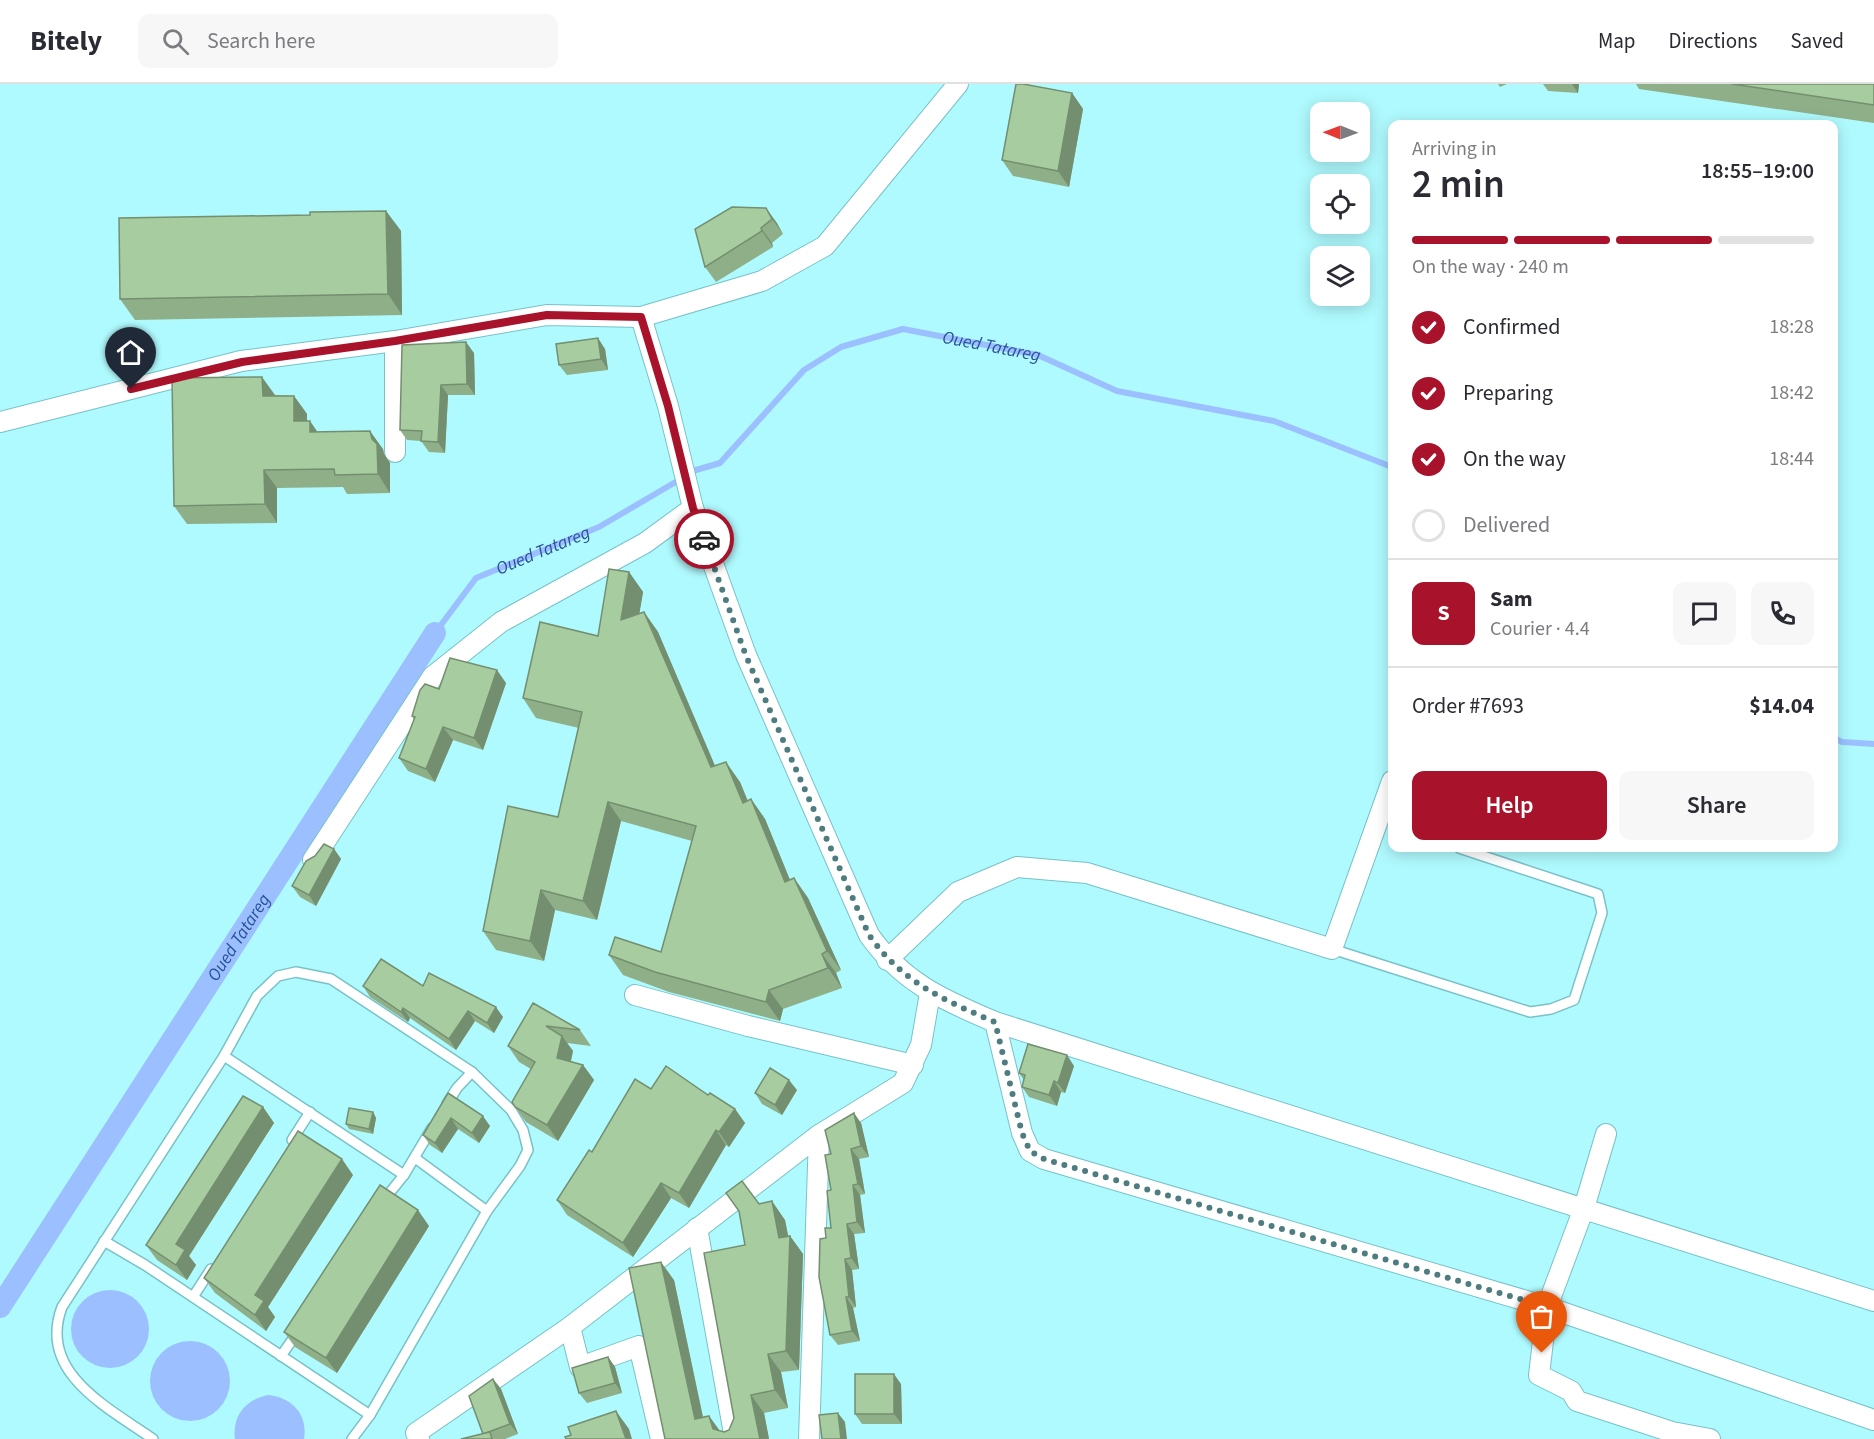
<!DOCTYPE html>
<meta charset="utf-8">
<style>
body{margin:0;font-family:"Source Sans 3",sans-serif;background:#f7f7f7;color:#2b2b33;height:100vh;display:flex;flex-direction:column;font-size:22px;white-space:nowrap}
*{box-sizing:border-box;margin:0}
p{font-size:20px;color:#7c7c81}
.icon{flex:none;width:33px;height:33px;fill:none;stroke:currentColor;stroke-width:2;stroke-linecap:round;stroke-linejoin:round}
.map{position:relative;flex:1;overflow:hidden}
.drawer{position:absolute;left:1388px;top:36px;width:450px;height:732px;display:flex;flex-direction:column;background:#fff;border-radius:12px;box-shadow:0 3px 15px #0003}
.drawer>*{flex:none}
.needle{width:39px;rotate:271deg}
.fabs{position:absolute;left:1310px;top:18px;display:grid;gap:12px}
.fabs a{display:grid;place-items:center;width:60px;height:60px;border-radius:12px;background:#fff;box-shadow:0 3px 15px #0003;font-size:30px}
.pin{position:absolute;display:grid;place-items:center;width:51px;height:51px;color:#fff;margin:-62px -26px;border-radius:50% 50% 50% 0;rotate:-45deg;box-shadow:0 0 6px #0007}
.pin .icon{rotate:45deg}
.courier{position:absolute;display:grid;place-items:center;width:60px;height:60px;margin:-30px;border:4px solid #a9122b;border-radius:50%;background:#fff;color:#222;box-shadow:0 2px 8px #0007}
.summary em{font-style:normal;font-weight:600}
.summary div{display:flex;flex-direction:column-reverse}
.summary{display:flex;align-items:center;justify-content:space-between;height:102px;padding:0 24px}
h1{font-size:39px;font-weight:600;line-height:45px}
.bar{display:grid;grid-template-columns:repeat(4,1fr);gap:9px 6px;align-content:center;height:72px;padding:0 24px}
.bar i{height:8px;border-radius:4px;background:#e1e1e2}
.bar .on{background:#a9122b}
.bar p{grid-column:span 4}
.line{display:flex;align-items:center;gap:15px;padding:0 24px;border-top:2px solid #e1e1e2}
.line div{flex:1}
.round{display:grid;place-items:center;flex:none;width:63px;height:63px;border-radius:12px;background:#f7f7f7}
ol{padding:0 24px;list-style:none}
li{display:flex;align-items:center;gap:18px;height:66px}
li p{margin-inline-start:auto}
li .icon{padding:6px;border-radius:50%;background:#a9122b;color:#fff;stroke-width:4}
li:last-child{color:#7c7c81}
li i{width:33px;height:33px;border:3px solid #e1e1e2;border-radius:50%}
.button{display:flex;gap:12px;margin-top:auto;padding:12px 24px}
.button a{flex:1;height:69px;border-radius:12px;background:#a9122b;color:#fff;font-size:24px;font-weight:600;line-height:69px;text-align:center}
.button a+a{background:#f7f7f7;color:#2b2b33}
header{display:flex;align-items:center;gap:36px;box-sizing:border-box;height:84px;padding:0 30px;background:#fff;border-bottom:2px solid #e1e1e2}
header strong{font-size:28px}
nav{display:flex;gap:33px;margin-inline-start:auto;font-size:21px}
.search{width:420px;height:54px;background:#f7f7f7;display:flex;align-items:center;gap:15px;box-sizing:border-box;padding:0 21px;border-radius:12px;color:#7c7c81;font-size:22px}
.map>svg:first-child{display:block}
.water{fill:#9cc0ff}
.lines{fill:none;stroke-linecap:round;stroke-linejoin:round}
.stream{stroke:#9cc0ff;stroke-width:6}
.canal{stroke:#9cc0ff;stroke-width:22}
.lane-casing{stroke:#78c2c7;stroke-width:12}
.street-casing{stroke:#78c2c7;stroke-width:22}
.lane{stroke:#fff;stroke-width:9}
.street{stroke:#fff;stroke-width:20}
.wall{fill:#8faf89}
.shaded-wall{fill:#748f6f}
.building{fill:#a6cc9f;stroke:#748f6f;stroke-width:1.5}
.done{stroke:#4e7c7f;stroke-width:6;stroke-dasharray:0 10.8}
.route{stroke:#a9122b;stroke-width:8}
.labels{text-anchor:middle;stroke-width:5;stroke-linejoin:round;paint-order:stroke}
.water-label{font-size:18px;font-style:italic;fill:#29529a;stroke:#edfbfb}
</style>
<header>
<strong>Bitely</strong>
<div class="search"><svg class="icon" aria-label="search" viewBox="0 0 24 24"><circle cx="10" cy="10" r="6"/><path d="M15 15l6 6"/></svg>Search here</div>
<nav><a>Map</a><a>Directions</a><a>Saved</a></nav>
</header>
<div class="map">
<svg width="1874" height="1355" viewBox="0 0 1874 1355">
<rect width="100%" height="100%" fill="#affafe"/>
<g class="water">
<circle cx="110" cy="1245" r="39"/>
<circle cx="190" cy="1297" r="40"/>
<path d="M269,1311C292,1314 308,1330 304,1355H235C232,1331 246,1315 269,1311Z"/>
</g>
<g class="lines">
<g class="stream">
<path id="s1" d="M435,549L476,494L599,443L696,386L720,379L804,286L841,263L903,245L1038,271L1117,307L1274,337L1392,383"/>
<polyline points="1833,653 1842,658 1874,660"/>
</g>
<path class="canal" id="s2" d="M0,1223L435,549"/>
<g class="lane-casing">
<g id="lane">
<polyline points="1332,865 1530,928 1551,925 1574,916 1602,829 1598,810 1459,764"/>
<polyline points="224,972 404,1091"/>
<polyline points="447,1020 457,1004 472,988"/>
<polyline points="292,1056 310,1028"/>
<polyline points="415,1074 487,1127"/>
<polyline points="383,1117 404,1091 432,1044"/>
<polyline points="104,1157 145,1181 370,1331"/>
<polyline points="193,1213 211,1185"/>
<polyline points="281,1272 297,1249"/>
<path d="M153,1355C109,1324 37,1289 62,1223L224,972L257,912L278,892L296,888L331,895L472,988L511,1026L523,1046L528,1066L520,1082L487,1127L370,1331L352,1355"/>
</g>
</g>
<g class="street-casing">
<g id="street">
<path d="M641,233L668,322L693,424L746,571L869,851C902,898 943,916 995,938L1874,1217"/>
<polyline points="395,257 395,368"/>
<polyline points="0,338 241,277 395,257 547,231 641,233 762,197 825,162 958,0"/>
<polyline points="313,776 433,592 501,538 645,459 693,424"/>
<polyline points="887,876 958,808 1017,783 1087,789 1332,865 1392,697"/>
<polyline points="635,911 748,942 913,981"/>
<polyline points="995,938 1022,1049 1030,1067 1044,1075 1547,1223 1874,1336"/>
<polyline points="1606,1050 1584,1124 1547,1223 1539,1291 1571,1307 1577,1317 1672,1348 1710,1355"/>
<polyline points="697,1144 735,1355"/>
<polyline points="419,1355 416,1349 570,1243"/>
<polyline points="661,1355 639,1262 580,1283 570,1243 819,1051 903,999 921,961 930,909"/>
<polyline points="809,1355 819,1051"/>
</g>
</g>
<use href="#lane" class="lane"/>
<use href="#street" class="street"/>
</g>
<g class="wall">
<polygon points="1498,0 1507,0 1500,3"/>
<polygon points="1543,0 1579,0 1578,9 1548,7"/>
<polygon points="1636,0 1874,0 1874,39 1639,5"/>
<polygon points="1072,9 1083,25 1069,103 1013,92 1002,76"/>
<polygon points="766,124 783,150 772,159 773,163 716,198 705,183"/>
<polygon points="386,127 401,147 402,231 135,236 120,215 310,131"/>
<polygon points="402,261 474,269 475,311 448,311 445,369 429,368 421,357 407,356 400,346"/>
<polygon points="605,265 608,286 567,291 559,281"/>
<polygon points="275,311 294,312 307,330 307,337 317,348 383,365 384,370 390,379 390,409 347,410 343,403 277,404 277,439 187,440 174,422"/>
<polygon points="629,488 643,508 639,530 644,528 658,548 715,682 740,698 748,717 751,715 765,735 790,796 794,794 808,814 841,886 836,889 842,904 783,925 780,937 669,908 623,891 609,871 661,868 692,757 621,737 597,836 555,826 544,877 496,866 483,847 558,733 579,644 536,634 523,614 598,552"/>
<polygon points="506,599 483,666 453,656 435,698 408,687 399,674 414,636 412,632 439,605"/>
<polygon points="334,765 341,775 316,822 300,813 292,802"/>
<polygon points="363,902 423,902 503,933 494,949 475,937 456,966 410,934 408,938 370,913"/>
<polygon points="533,919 580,946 591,962 567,959 573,967 571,977 583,981 594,996 558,1057 526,1038 515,1023 531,985 519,978 508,962"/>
<polygon points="1074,982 1065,1009 1061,1008 1057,1022 1029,1013 1022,1003 1024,996 1019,989"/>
<polygon points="651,1005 708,1011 735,1025 745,1039 729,1063 726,1061 689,1124 671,1114 633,1173 567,1131 557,1116 592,1068"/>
<polygon points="797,1006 782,1031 762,1020 755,1009"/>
<polygon points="448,1009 490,1042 479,1059 458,1045 442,1069 430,1061 423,1051"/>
<polygon points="263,1023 274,1039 189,1172 196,1181 187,1196 157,1176 146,1161"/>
<polygon points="373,1028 376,1034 373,1050 349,1045 346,1040"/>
<polygon points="861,1039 869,1073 859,1075 865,1110 860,1111 865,1149 854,1150 859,1185 852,1186 856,1223 853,1224 860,1257 838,1261 830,1251 826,1154 831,1144 831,1070"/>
<polygon points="353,1091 268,1223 275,1233 266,1247 215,1209 204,1194"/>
<polygon points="759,1120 785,1136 788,1152 790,1152 803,1170 799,1286 781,1288 788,1324 764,1329 769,1355 665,1355 674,1196 703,1333 709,1332 720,1347 724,1348 729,1346 734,1334 745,1161"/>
<polygon points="429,1142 337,1289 295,1263 284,1248"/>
<polygon points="608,1273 615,1283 622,1309 587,1319 579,1309"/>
<polygon points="493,1295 501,1305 518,1350 505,1355 461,1355 483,1350"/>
<polygon points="901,1300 902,1340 862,1340 855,1330"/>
</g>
<g class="shaded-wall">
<polygon points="1572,0 1579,0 1578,9"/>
<polygon points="1072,9 1083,25 1069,103 1058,87"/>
<polygon points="766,124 777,139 783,150 772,135"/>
<polygon points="386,127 401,147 402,231 388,210"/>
<polygon points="761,144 772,159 773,163 762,147"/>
<polygon points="598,254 605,265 608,286 601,275"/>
<polygon points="466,258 474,269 475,311 467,300"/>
<polygon points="262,293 275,311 275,330 263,312"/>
<polygon points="441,301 448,311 445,369 438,358"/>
<polygon points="294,312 307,330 307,356 294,337"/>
<polygon points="310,337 323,356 310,348"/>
<polygon points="370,347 383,365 384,370 390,379 390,409 378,390"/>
<polygon points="264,386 277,404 277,439 265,420"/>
<polygon points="629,488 643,508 635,556 621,536"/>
<polygon points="644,528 658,548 724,703 711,683"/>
<polygon points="497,586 506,599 483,666 474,654"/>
<polygon points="443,643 453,656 435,698 426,685"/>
<polygon points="726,678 740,698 756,738 743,719"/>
<polygon points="751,715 765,735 799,818 785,798"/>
<polygon points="608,718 621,737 597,836 583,817"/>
<polygon points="334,765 341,775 316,822 309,811"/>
<polygon points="794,794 808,814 841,886 827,867"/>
<polygon points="541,806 555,826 544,877 530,857"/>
<polygon points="822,870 836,889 842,904 828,884"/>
<polygon points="769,906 783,925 780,937 766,918"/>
<polygon points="496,923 503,933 494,949 487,939"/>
<polygon points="403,924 410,934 408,938 401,928"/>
<polygon points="468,927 475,937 456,966 449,955"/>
<polygon points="562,952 573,967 568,989 557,974"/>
<polygon points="1067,971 1074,982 1065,1009 1058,999"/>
<polygon points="583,981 594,996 558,1057 547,1041"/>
<polygon points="789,996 797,1006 782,1031 775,1021"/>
<polygon points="1054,997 1061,1008 1057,1022 1049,1011"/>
<polygon points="263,1023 274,1039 189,1172 196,1181 187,1196 176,1181 176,1160"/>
<polygon points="735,1025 745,1039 729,1063 719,1048"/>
<polygon points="373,1028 376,1034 373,1050 369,1045"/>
<polygon points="854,1029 861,1039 869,1073 861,1062"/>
<polygon points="483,1032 490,1042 479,1059 472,1049"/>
<polygon points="451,1034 458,1045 442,1069 435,1059"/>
<polygon points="716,1046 726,1061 689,1124 679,1109"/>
<polygon points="851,1065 859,1075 865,1110 858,1100"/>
<polygon points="342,1075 353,1091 268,1223 275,1233 266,1247 255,1231 255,1211"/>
<polygon points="661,1099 671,1114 633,1173 623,1159"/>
<polygon points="853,1101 860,1111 865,1149 857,1138"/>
<polygon points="772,1117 785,1136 790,1161 790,1152 803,1170 799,1286 786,1267 779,1154"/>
<polygon points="418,1126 429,1142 337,1289 326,1274"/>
<polygon points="847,1140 854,1150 859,1185 851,1174"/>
<polygon points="845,1175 852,1186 856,1223 849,1213"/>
<polygon points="661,1178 674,1196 707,1353 695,1335"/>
<polygon points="846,1213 853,1224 860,1257 852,1247"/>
<polygon points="768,1270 781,1288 788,1324 775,1306"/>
<polygon points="608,1273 615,1283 622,1309 615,1299"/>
<polygon points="894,1290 901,1300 902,1340 894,1330"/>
<polygon points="493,1295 501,1305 518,1350 510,1340"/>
<polygon points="751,1311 764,1329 769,1355 760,1355"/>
<polygon points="616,1327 629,1345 632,1355 626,1355"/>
<polygon points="838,1329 845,1338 847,1355 841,1355"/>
<polygon points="709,1332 722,1350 713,1345"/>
</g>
<g class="building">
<polygon points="1016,0 1023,0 1072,9 1058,87 1002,76"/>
<polygon points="1732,0 1874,0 1874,21"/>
<polygon points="732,123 766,124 772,135 761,144 762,147 705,183 695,145"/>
<polygon points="386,127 388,210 120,215 119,134 310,131 310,128"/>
<polygon points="598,254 601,275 559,281 556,260"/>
<polygon points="466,258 467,300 441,301 438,358 421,357 422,347 400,346 402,261"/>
<polygon points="262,293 263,312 294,312 294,337 310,337 310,348 370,347 372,355 377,360 378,390 335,391 334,385 264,386 265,420 174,422 172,294"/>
<polygon points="609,485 629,488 621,536 644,528 711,683 726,678 743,719 751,715 785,798 794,794 827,867 822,870 828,884 769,906 766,918 655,888 609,871 615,853 661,868 696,742 608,718 583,817 541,806 530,857 483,847 508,722 558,733 582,628 523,614 540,538 598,552"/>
<polygon points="450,574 497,586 474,654 443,643 426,685 399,674 415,633 412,632 420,606 425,600 439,605"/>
<polygon points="324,760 334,765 309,811 292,802 306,777 315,772"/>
<polygon points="381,875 423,902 429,889 496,923 487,939 468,927 449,955 403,924 401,928 363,902"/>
<polygon points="533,919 580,946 546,942 562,952 557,974 583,981 547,1041 515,1023 512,1018 535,978 508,962"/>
<polygon points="1028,960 1067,971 1058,999 1054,997 1049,1011 1022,1003 1025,991 1019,989"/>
<polygon points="666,982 708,1011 710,1009 735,1025 719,1048 716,1046 679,1109 661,1099 623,1159 557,1116 589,1066 592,1068 635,995 651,1005"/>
<polygon points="770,984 789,996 775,1021 755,1009"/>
<polygon points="448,1009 483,1032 472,1049 451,1034 435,1059 423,1051"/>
<polygon points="243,1012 263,1023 176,1160 185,1166 176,1181 146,1161"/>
<polygon points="349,1024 373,1028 369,1045 346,1040"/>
<polygon points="854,1029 861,1062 851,1065 858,1100 853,1101 857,1138 847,1140 851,1174 845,1175 849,1213 846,1213 852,1247 830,1251 819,1193 820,1155 826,1154 825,1144 831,1144 827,1107 831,1106 825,1071 831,1070 825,1046"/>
<polygon points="298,1047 342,1075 255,1211 264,1217 255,1231 204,1194"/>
<polygon points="742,1097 759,1120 772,1117 779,1154 790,1152 786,1267 768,1270 775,1306 751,1311 760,1355 665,1355 629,1184 661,1178 695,1335 709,1332 713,1345 724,1348 729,1346 734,1334 704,1169 745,1161 739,1127 726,1109"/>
<polygon points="380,1101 418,1126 326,1274 284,1248"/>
<polygon points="608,1273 615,1299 579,1309 572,1284"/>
<rect x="855" y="1290" width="39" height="40"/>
<polygon points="493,1295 510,1340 483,1350 469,1312"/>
<polygon points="616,1327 626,1355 566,1355 565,1353 571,1351 568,1343"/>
<polygon points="838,1329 841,1355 822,1355 819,1331"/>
<polygon points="490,1348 492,1355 461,1355"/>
</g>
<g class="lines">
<path class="done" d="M704,455L746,572L869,851C902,898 943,916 995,938L1022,1049L1030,1067L1044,1075L1547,1223L1542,1269"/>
<polyline class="route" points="131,305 242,278 395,257 547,231 641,233 668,322 693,424 704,455"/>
</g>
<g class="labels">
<g class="water-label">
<text dy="6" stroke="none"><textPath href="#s1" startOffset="663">Oued Tatareg</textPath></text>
<text dy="6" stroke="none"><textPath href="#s1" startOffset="141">Oued Tatareg</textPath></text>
<text dy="6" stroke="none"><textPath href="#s2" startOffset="440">Oued Tatareg</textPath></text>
</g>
</g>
</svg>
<div class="fabs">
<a><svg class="needle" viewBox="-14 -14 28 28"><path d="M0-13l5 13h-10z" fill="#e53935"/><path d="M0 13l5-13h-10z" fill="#7c7c81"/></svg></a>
<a><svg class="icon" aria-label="locate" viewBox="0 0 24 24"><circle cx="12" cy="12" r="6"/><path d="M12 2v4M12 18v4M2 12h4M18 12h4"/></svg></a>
<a><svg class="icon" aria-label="layers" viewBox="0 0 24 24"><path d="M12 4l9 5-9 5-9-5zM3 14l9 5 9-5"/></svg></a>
</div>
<div class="pin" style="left:1542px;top:1269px;background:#ea580c"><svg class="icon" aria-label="bag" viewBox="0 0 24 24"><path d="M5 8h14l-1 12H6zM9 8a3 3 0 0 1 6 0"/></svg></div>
<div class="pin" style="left:131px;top:305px;background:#1f2937"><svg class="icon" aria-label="home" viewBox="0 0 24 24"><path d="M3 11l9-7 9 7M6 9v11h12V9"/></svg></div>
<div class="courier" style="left:704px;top:455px"><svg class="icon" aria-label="car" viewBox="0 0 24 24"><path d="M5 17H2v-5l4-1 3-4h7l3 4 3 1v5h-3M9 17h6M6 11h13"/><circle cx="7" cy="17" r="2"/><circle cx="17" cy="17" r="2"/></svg></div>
<section class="drawer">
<div class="summary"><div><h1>2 min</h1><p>Arriving in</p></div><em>18:55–19:00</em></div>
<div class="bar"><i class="on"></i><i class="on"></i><i class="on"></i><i></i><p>On the way · 240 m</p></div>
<ol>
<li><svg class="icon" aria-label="check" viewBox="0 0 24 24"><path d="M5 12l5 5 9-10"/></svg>Confirmed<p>18:28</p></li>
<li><svg class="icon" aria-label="check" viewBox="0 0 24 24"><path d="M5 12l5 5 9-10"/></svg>Preparing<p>18:42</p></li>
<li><svg class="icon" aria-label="check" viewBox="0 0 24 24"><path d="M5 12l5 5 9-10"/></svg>On the way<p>18:44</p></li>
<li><i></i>Delivered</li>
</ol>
<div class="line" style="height:108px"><b class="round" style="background:#a9122b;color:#fff">S</b><div><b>Sam</b><p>Courier · 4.4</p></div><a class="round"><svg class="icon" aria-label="chat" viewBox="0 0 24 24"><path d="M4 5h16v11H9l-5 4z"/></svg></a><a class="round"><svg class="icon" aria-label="phone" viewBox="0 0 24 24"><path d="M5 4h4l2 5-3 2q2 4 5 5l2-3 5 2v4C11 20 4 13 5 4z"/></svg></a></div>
<div class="line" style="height:78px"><div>Order #7693</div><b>$14.04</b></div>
<div class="button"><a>Help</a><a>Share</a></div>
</section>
</div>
